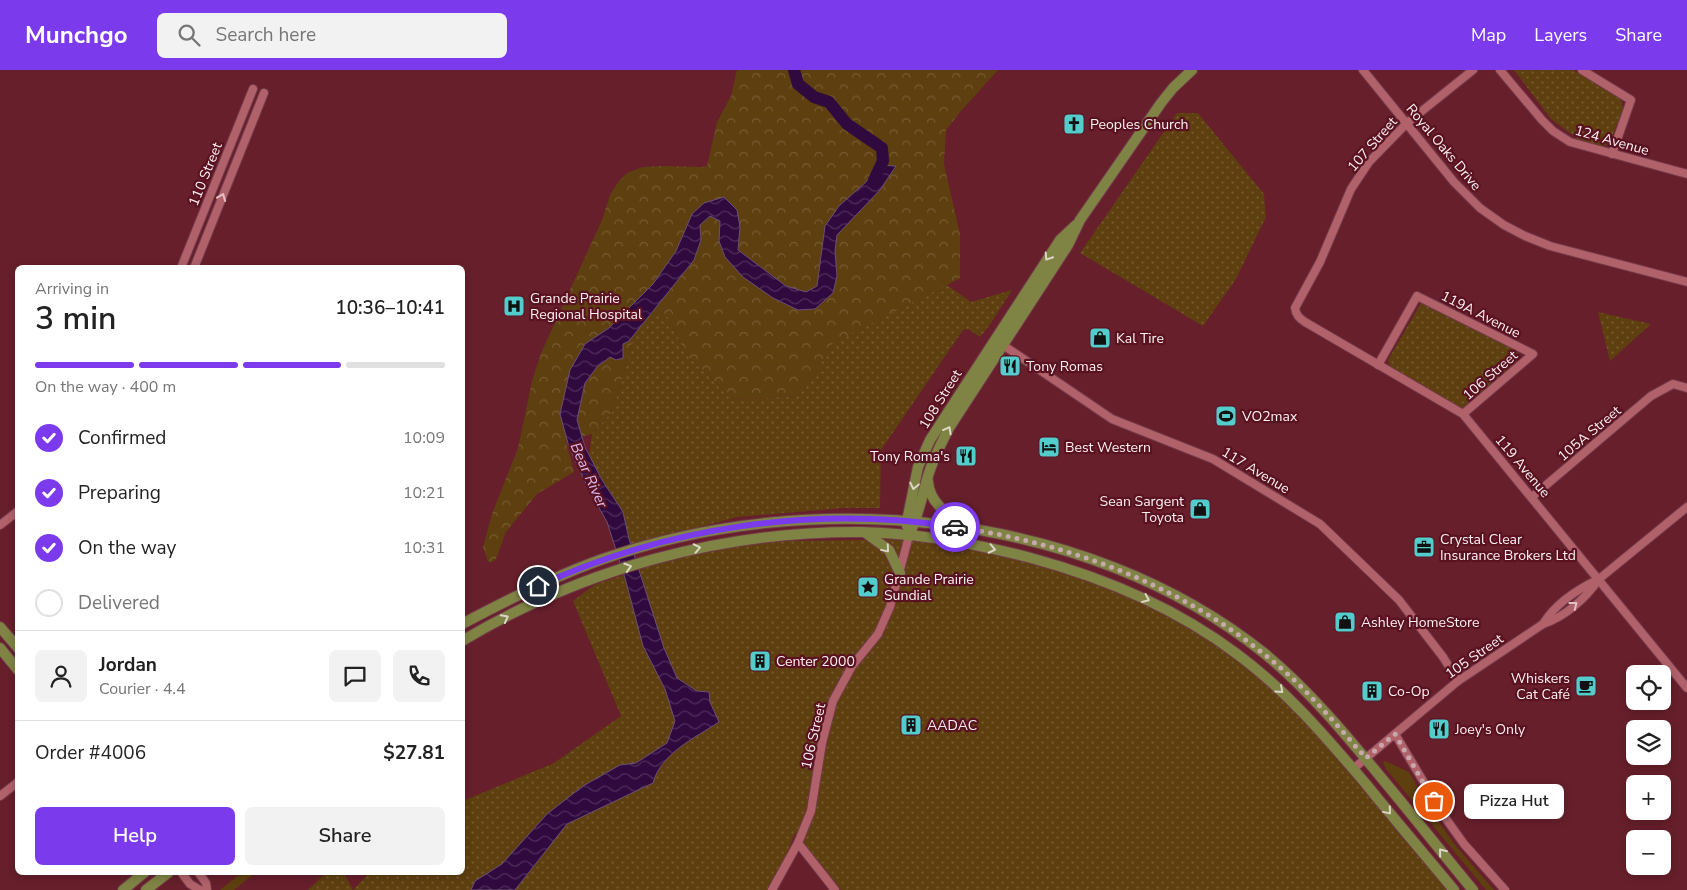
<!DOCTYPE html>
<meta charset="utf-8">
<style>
body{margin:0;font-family:"Nunito Sans",sans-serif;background:#f2f2f2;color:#222;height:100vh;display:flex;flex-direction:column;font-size:19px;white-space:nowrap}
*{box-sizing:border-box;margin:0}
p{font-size:16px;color:#767676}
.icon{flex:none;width:28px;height:28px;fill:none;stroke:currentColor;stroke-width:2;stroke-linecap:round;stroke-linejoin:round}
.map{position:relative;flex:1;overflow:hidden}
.details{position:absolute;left:15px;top:195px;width:450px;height:610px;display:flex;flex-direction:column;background:#fff;border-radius:8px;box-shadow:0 2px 8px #0003}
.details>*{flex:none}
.fabs{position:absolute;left:1626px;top:595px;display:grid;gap:10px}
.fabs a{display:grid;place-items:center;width:45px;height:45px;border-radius:8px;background:#fff;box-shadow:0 2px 8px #0003;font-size:25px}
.pin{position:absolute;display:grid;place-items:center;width:42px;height:42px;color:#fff;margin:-21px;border:2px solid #fff;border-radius:50%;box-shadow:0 1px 5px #0007}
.courier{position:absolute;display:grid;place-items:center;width:50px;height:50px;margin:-25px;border:4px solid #7c3aed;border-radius:50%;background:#fff;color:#222;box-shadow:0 1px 6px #0007}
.bubble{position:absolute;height:35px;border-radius:8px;background:#fff;box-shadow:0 2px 8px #0003;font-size:16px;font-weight:600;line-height:35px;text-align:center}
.summary em{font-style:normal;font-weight:600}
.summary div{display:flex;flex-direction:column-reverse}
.summary{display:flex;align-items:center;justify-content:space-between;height:85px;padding:0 20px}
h1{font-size:32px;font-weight:600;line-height:38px}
.bar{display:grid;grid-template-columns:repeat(4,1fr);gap:8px 5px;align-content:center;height:60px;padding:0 20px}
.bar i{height:6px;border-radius:4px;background:#e0e0e0}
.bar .active{background:#7c3aed}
.bar p{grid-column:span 4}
.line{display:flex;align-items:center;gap:12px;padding:0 20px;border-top:1px solid #e0e0e0}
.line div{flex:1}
.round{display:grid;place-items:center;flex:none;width:52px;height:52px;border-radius:8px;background:#f2f2f2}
ol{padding:0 20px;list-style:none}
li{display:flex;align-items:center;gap:15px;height:55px}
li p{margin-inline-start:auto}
li .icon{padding:5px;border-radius:50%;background:#7c3aed;color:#fff;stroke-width:4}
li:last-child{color:#767676}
li i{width:28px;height:28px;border:2px solid #e0e0e0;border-radius:50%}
.button{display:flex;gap:10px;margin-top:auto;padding:10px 20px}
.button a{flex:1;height:58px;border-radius:8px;background:#7c3aed;color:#fff;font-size:20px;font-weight:600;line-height:58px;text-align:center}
.button a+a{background:#f2f2f2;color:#222}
header{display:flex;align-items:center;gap:30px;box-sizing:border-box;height:70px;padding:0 25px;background:#7c3aed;color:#fff}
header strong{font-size:24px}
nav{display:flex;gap:28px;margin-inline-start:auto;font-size:18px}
.search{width:350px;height:45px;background:#f2f2f2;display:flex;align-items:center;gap:12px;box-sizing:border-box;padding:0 18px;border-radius:8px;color:#767676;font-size:19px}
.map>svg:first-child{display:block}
.grass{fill:#5e3f0f}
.forest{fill:url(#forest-crowns)}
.park{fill:url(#park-dots)}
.water{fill:url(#water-waves);stroke:#6d4f75}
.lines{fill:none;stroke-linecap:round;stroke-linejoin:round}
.river{stroke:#300a3f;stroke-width:12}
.minor-casing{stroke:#733a49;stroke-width:10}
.major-casing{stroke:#733a49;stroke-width:12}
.minor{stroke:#b0616a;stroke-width:8}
.major{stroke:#7f8444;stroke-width:10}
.oneway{stroke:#e1bfc2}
.oneway2{stroke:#dcd6c6}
.done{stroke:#c7a8ac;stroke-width:5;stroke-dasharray:0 9}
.route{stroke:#7c3aed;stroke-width:6}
.labels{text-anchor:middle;stroke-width:4.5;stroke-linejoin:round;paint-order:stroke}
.poi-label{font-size:14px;fill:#fbf1f2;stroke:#5a1221;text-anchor:start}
.street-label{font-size:14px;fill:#fbf1f2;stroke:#5a1221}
.water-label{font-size:15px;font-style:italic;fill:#debdf0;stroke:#5a1221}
</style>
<header>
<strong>Munchgo</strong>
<div class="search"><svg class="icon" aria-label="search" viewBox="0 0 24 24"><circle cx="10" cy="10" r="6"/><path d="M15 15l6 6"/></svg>Search here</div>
<nav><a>Map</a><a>Layers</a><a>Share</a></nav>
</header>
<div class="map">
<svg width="1687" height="820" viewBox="0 0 1687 820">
<defs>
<pattern id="forest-crowns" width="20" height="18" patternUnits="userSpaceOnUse" patternTransform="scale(1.25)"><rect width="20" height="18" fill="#5e3f0f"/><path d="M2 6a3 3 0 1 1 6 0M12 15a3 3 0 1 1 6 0" fill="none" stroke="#765b32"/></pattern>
<pattern id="park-dots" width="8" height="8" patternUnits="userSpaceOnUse" patternTransform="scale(1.25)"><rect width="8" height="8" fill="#5e3f0f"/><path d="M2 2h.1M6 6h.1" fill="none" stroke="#765b32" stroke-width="1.8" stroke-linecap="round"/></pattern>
<pattern id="water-waves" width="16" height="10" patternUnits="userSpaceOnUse" patternTransform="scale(1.25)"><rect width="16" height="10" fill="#300a3f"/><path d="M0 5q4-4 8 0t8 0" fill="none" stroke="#4f2e5b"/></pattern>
</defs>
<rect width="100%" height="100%" fill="#661f2b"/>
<g class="grass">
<polygon points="1385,691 1409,702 1435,747 1456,776 1494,820 1486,820 1386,699 1383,692"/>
<polygon points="241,803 255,803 234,820 220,820"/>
</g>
<polygon class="forest" points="737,0 998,0 961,41 946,60 944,94 960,164 960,208 880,252 833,273 813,307 798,326 734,330 685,283 669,248 635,264 612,342 592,364 566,371 574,402 537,424 506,462 496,489 492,492 488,492 483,477 492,444 518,378 532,311 541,283 602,150 610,125 618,112 627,103 643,97 665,96 701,97 707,96 717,52 731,26"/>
<g class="park">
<polygon points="1514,0 1573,0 1621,29 1623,39 1609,74 1600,77 1578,69 1551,49"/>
<polygon points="1177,43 1198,43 1264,124 1266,147 1236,209 1203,256 1080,183"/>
<polygon points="947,215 971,232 1012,220 989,256 980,267 968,259 963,260 881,380 880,438 844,438 737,447 623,478 587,402 592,364 612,342 635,264 647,247 659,244 669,248 685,283 734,330 798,326 813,307 833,273"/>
<polygon points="1421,233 1518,282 1516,293 1460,340 1390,298 1388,290"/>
<polygon points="1598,242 1651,254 1610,291"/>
<polygon points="932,469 1069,499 1194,554 1303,642 1448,820 841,820 795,763 772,820 353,820 369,803 462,802 463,731 554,693 621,646 573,531 594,515 656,494 681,487 750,474 788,471"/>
<polygon points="326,803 344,803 353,820 308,820"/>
</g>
<path class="water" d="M877,95L896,96L880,120L837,165L835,181L837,206L833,223L815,239L798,240L773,228L743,207L725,187L719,171L720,151L710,146L700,155L701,170L694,190L629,271L623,274V288L616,290L610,287L597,297L585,313L577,350L585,377L602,410L623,442L629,469L664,578L677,608L697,621L709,622L710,632L719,652C695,668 661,683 653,713L567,754L515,820H471L475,811L502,794L547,744L583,716L620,695L636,693L667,673L675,651L665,619L643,576L625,508L607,452L588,418L569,377L560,344L570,300L585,274L609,258L653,214L676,181L692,144L704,133L724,127L737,140L740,157L738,180L786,216L806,222L817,216L825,156L839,136L866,112Z"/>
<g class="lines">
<polyline class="river" points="794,0 798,14 814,27 829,32 847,54 882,78 883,91 874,110"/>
<g class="minor-casing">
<g id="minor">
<polyline points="1363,0 1454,112 1480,138 1504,155 1525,166 1550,176 1687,212"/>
<path d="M1473,0L1407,53L1369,92L1351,119L1320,192L1295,238C1296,245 1299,248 1305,252L1463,344L1687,618"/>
<polyline points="1500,0 1542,50 1553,61 1570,72 1687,104"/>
<polyline points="1582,0 1631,30 1612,84"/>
<polyline points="181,198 253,19"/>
<polyline points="194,198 264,23"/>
<polyline points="1000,273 1112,349 1213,389 1320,454 1399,530 1443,587 1458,611"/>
<polyline points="1378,295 1417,226 1533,284 1463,344"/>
<polyline points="1532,427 1651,326 1673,314 1687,318"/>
<polyline points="0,455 18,441"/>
<path d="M1543,554C1555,534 1578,519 1599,509L1687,437"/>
<polyline points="1395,664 1444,746 1464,774 1505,820"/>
<path d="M1353,699L1458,611L1543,554C1565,547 1586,528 1599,509"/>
<polyline points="0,726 18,712"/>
<polyline points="798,773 835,820"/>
<polyline points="181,802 190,814 200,820"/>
<polyline points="198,802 206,813 207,820"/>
<polyline points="772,820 798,773 811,741 822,673 833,631 852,596 878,564 890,537 909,466"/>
</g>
</g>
<g class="major-casing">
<g id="major">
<path d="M928,411C929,434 950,446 967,456"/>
<polyline points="907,456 907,451 918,397 930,370 1060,170 1076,155"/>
<polyline points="867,464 889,480 900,503"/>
<path d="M909,466C918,447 922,426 928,406C933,389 941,374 949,358L1068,175L1080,150L1161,33L1173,18L1192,0"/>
<path d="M462,554C507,530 553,507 600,490C812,415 1085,440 1264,583C1309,620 1347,666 1384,711C1414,747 1443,784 1473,820"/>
<polyline points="0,557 18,578"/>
<path d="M462,571C582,499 721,461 861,462C917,463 977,474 1031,488C1105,508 1176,538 1237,584C1287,621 1326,667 1366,714C1395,750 1425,785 1454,820"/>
<polyline points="0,578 18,600"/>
<polyline points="123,820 145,802"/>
<polyline points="146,820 169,802"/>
</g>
</g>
<use href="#minor" class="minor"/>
<use href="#major" class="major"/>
</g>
<defs><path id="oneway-chevron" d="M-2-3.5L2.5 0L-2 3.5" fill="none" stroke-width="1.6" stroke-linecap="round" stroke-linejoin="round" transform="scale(1.25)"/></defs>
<g class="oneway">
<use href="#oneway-chevron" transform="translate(222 127) rotate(-68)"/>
<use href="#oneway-chevron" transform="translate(1574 535) rotate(-38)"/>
</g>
<g class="oneway2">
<use href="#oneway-chevron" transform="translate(1048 187) rotate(123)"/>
<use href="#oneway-chevron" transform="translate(948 360) rotate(-61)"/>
<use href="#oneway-chevron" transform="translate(914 416) rotate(102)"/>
<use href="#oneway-chevron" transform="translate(697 478) rotate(-12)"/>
<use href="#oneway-chevron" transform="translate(886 479) rotate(50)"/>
<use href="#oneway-chevron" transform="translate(992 479) rotate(12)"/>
<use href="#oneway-chevron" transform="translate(628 497) rotate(-17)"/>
<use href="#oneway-chevron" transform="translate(1146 529) rotate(25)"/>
<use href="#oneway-chevron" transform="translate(505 548) rotate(-28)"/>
<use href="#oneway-chevron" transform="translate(1280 620) rotate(42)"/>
<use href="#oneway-chevron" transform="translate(1388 741) rotate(50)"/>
<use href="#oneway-chevron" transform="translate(1442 782) rotate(-129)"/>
</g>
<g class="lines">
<path class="done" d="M955,457C1075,474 1191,519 1283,600C1313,626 1339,658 1366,688L1395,664L1434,731"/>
<path class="route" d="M538,516C667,457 814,435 955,457"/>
</g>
<defs>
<g id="church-square" transform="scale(1.125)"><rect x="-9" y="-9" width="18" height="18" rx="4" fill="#53cdcb" stroke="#5a1221"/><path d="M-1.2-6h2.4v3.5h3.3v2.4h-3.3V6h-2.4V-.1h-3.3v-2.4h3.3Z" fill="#111"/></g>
<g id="hospital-square" transform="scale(1.125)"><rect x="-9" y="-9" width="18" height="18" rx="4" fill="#53cdcb" stroke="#5a1221"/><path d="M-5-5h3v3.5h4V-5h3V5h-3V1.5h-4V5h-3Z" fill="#111"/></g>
<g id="shop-square" transform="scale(1.125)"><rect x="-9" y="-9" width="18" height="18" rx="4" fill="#53cdcb" stroke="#5a1221"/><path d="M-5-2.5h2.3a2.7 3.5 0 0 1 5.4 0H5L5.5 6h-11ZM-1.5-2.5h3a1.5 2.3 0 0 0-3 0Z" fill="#111"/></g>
<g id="restaurant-square" transform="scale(1.125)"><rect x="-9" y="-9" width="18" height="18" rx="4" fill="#53cdcb" stroke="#5a1221"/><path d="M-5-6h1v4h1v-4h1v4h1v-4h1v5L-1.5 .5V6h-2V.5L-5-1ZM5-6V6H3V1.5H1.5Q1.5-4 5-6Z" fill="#111"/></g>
<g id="stadium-square" transform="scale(1.125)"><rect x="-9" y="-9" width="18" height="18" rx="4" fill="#53cdcb" stroke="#5a1221"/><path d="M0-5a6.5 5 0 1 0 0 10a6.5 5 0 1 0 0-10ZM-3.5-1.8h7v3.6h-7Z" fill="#111"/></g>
<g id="hotel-square" transform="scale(1.125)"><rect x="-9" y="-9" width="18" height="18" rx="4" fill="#53cdcb" stroke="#5a1221"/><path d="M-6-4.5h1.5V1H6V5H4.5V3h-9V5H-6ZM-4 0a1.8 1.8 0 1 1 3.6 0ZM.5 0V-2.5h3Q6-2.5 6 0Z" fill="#111"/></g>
<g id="office-square" transform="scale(1.125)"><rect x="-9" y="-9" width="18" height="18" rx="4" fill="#53cdcb" stroke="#5a1221"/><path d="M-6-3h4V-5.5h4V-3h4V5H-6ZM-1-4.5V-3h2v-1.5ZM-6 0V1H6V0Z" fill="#111"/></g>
<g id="sight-square" transform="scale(1.125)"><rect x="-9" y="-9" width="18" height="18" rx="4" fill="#53cdcb" stroke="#5a1221"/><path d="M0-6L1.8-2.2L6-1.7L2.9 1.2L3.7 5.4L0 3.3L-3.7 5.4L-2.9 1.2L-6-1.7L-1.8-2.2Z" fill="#111"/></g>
<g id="building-square" transform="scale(1.125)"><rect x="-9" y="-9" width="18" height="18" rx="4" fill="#53cdcb" stroke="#5a1221"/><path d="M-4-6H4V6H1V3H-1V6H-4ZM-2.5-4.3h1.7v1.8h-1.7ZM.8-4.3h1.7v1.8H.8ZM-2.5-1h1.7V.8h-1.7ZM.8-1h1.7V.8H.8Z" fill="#111"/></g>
<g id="cafe-square" transform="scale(1.125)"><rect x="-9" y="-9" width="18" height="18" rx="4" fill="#53cdcb" stroke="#5a1221"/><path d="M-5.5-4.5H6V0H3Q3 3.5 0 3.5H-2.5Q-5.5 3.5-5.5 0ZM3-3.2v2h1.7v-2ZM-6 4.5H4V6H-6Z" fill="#111"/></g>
</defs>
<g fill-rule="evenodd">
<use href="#church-square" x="1074" y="54"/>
<use href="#hospital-square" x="514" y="236"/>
<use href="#shop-square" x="1100" y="268"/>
<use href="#restaurant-square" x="1010" y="296"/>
<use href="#stadium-square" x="1226" y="346"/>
<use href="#hotel-square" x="1049" y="377"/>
<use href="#restaurant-square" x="966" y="386"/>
<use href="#shop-square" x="1200" y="439"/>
<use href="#office-square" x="1424" y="477"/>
<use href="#sight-square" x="868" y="517"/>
<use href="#shop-square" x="1345" y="552"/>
<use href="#building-square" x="760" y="591"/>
<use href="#cafe-square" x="1586" y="616"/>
<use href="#building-square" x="1372" y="621"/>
<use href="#building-square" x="911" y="655"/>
<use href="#restaurant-square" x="1439" y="659"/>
</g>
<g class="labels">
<g class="poi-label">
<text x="1090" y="59">Peoples Church</text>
<text x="530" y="233">Grande Prairie<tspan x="530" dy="16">Regional Hospital</tspan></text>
<text x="1116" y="273">Kal Tire</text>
<text x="1026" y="301">Tony Romas</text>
<text x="1242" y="351">VO2max</text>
<text x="1065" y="382">Best Western</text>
<text x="950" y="391" text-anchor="end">Tony Roma's</text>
<text x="1184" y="436" text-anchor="end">Sean Sargent<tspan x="1184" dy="16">Toyota</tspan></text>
<text x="1440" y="474">Crystal Clear<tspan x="1440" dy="16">Insurance Brokers Ltd</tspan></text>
<text x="884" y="514">Grande Prairie<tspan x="884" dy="16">Sundial</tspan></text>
<text x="1361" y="557">Ashley HomeStore</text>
<text x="776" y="596">Center 2000</text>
<text x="1570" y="613" text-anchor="end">Whiskers<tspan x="1570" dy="16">Cat Café</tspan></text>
<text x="1388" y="626">Co-Op</text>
<text x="927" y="660">AADAC</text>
<text x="1455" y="664">Joey's Only</text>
</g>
<g class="street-label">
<text transform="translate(1612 70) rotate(16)" y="5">124 Avenue</text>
<text transform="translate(1372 74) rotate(-49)" y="5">107 Street</text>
<text transform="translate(1444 77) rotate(50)" y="5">Royal Oaks Drive</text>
<text transform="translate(205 104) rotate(-68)" y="5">110 Street</text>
<text transform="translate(1481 244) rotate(27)" y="5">119A Avenue</text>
<text transform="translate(1490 305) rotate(-41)" y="5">106 Street</text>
<text transform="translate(940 329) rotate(-58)" y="5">108 Street</text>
<text transform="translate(1589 363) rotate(-40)" y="5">105A Street</text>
<text transform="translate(1523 396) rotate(50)" y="5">119 Avenue</text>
<text transform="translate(1256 400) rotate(31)" y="5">117 Avenue</text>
<text transform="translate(1474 586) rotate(-35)" y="5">105 Street</text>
<text transform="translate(813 666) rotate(-77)" y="5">106 Street</text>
</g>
<g class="water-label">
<text transform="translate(589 405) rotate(66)" y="5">Bear River</text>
</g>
</g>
</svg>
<div class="fabs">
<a><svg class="icon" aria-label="locate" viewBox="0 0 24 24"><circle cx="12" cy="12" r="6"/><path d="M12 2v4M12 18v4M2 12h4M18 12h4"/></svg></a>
<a><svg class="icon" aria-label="layers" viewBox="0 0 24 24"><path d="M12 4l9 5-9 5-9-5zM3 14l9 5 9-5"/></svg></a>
<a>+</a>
<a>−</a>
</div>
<div class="pin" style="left:1434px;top:731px;background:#ea580c"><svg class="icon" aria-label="bag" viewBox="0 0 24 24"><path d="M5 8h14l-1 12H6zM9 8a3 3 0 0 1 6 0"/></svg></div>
<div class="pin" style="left:538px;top:516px;background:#1f2937"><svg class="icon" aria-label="home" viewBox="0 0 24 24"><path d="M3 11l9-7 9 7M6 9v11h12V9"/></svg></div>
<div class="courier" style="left:955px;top:457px"><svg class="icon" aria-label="car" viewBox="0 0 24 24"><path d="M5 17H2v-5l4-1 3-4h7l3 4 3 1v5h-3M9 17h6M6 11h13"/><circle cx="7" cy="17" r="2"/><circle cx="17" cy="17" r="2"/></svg></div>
<div class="bubble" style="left:1464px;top:714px;width:100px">Pizza Hut</div>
<section class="details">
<div class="summary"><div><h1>3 min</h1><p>Arriving in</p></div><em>10:36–10:41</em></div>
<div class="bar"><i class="active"></i><i class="active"></i><i class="active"></i><i></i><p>On the way · 400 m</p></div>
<ol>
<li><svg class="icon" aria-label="check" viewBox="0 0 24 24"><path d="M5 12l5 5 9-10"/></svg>Confirmed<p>10:09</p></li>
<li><svg class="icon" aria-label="check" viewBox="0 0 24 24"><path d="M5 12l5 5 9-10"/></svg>Preparing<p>10:21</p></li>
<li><svg class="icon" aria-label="check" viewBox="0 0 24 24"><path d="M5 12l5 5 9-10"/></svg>On the way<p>10:31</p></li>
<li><i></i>Delivered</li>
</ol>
<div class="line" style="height:90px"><a class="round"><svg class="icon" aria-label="person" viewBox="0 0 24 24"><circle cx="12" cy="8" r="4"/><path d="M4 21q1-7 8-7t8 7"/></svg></a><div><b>Jordan</b><p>Courier · 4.4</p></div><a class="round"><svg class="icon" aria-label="chat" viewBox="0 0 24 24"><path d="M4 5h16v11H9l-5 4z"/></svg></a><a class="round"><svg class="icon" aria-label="phone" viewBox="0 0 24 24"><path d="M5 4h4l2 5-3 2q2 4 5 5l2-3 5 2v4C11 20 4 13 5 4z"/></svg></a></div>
<div class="line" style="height:65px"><div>Order #4006</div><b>$27.81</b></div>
<div class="button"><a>Help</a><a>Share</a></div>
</section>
</div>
